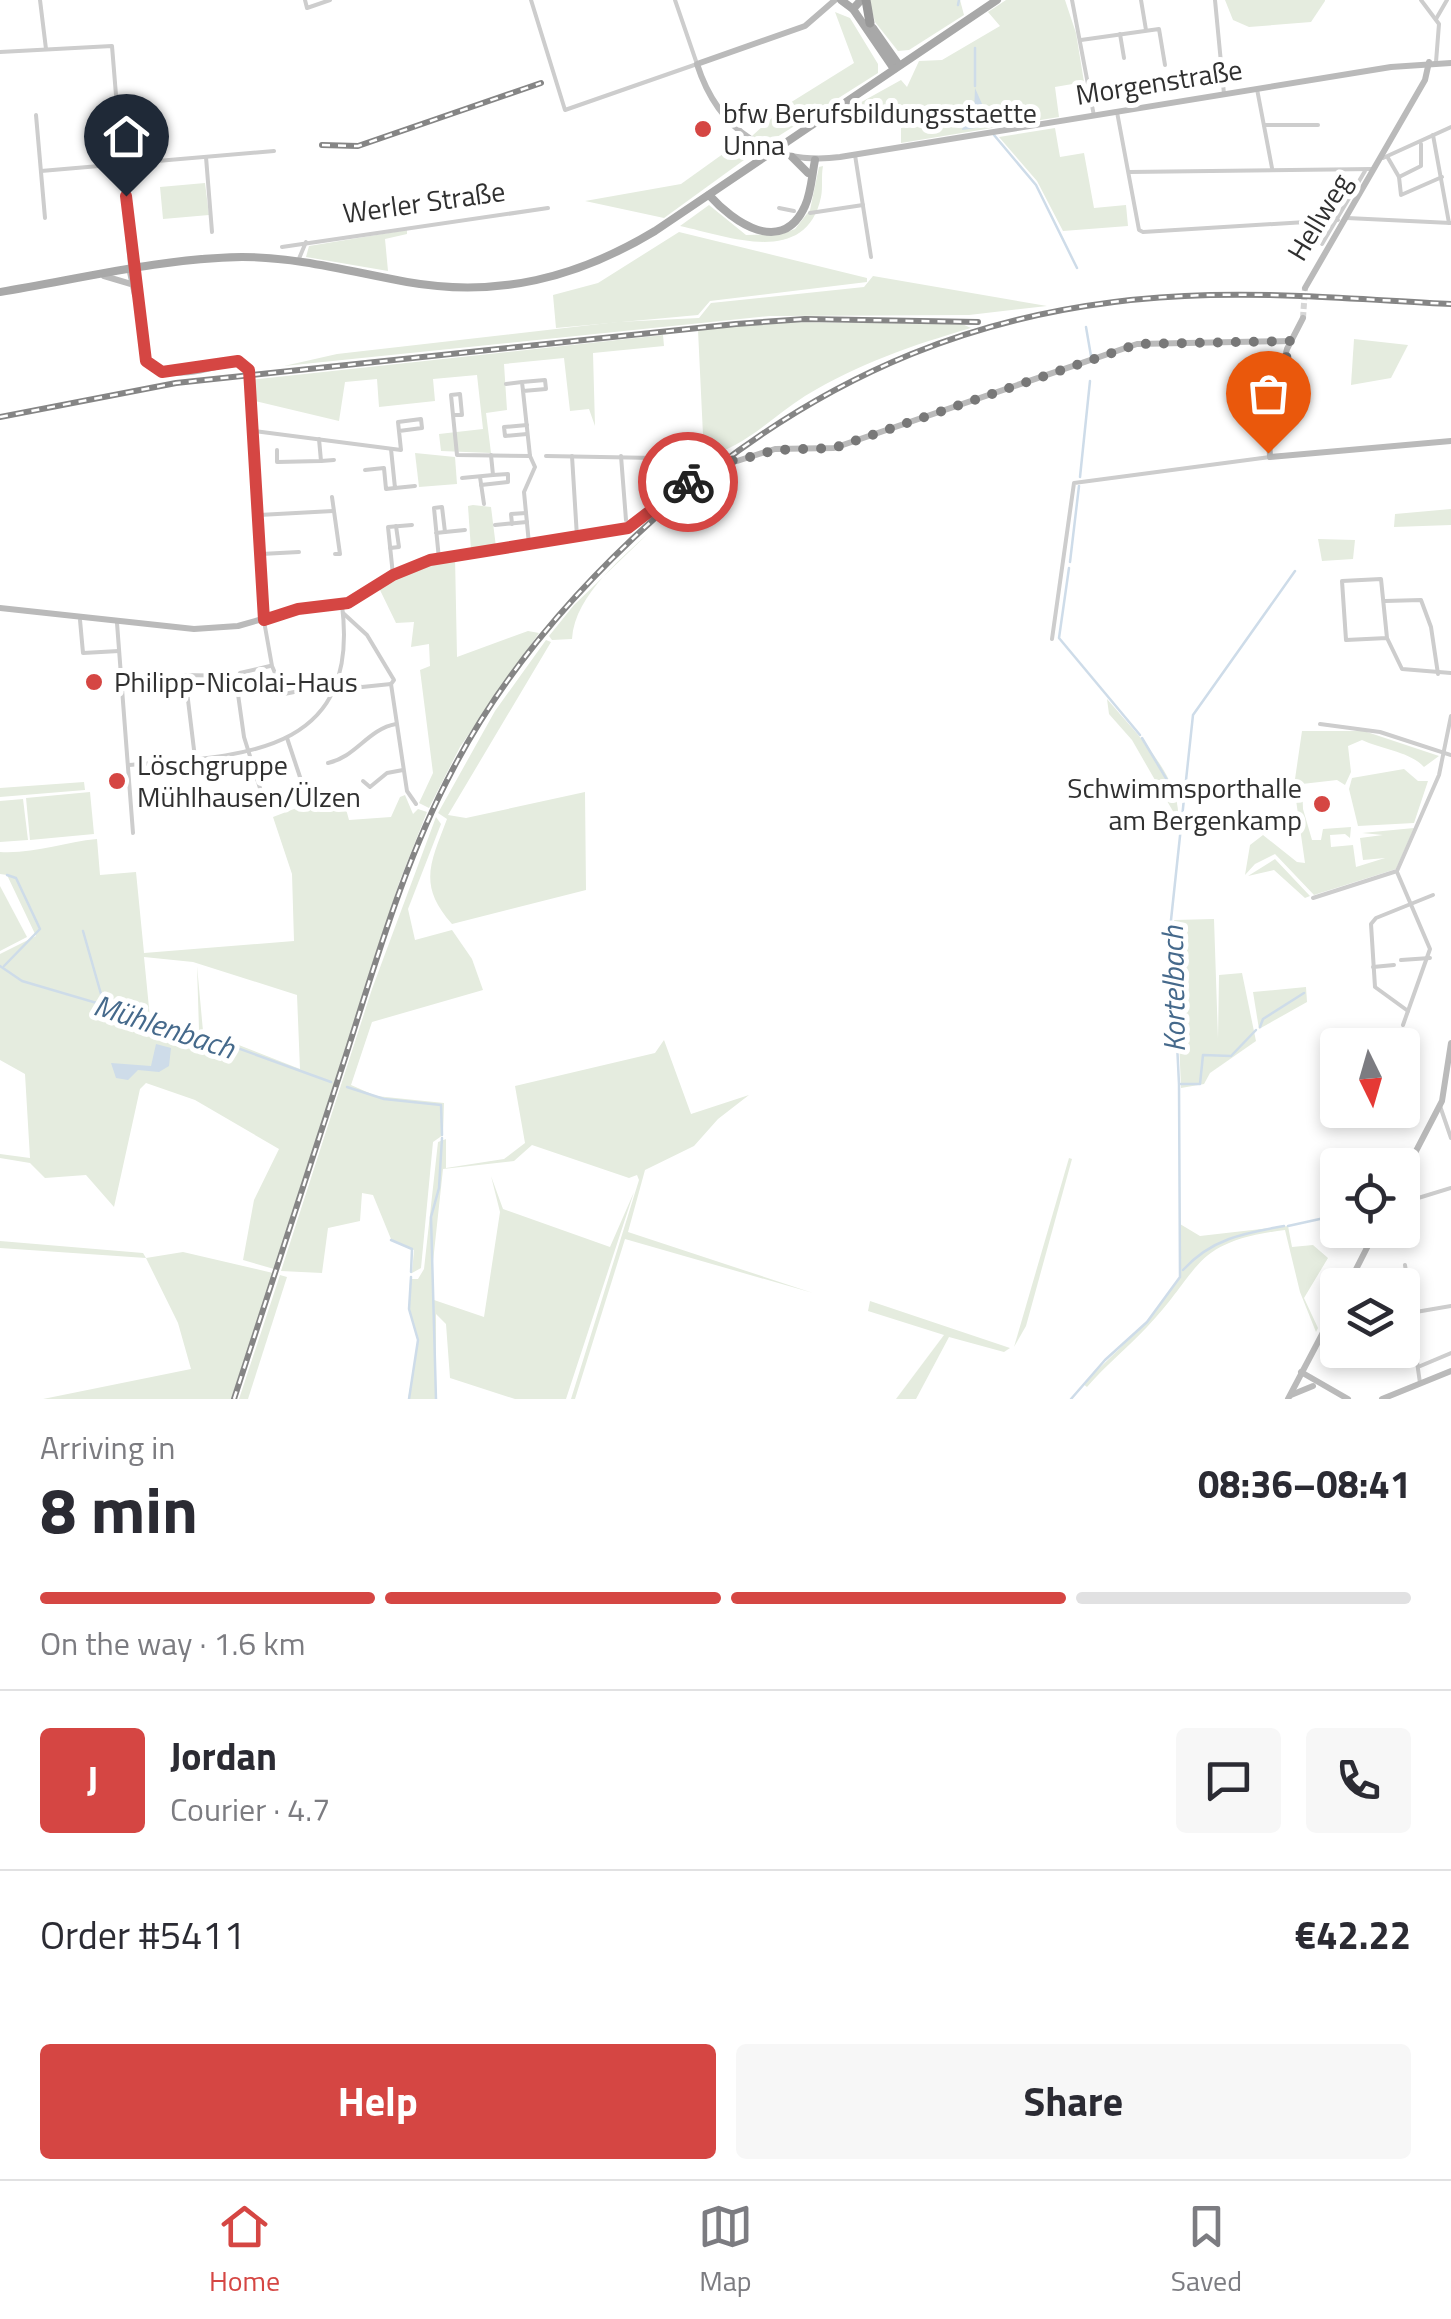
<!DOCTYPE html>
<meta charset="utf-8">
<style>
body{margin:0;font-family:"Titillium Web",sans-serif;background:#f7f7f7;color:#2b2b33;height:100vh;display:flex;flex-direction:column;font-size:38px;white-space:nowrap}
*{box-sizing:border-box;margin:0}
p{font-size:32px;color:#7c7c81}
.icon{flex:none;width:55px;height:55px;fill:none;stroke:currentColor;stroke-width:2;stroke-linecap:round;stroke-linejoin:round}
.map{position:relative;height:1399px;overflow:hidden}
.side{display:flex;flex-direction:column;background:#fff;flex:1}
.side>*{flex:none}
.needle{width:65px;rotate:175deg}
.fabs{position:absolute;left:1320px;top:1028px;display:grid;gap:20px}
.fabs a{display:grid;place-items:center;width:100px;height:100px;border-radius:10px;background:#fff;box-shadow:0 5px 15px #0003;font-size:50px}
.pin{position:absolute;display:grid;place-items:center;width:85px;height:85px;color:#fff;margin:-102px -42px;border-radius:50% 50% 50% 0;rotate:-45deg;box-shadow:0 0 10px #0007}
.pin .icon{rotate:45deg}
.courier{position:absolute;display:grid;place-items:center;width:100px;height:100px;margin:-50px;border:8px solid #d54643;border-radius:50%;background:#fff;color:#222;box-shadow:0 2px 12px #0007}
.headline em{font-style:normal;font-weight:700}
.headline div{display:flex;flex-direction:column-reverse}
.headline{display:flex;align-items:center;justify-content:space-between;height:170px;padding:0 40px}
h1{font-size:65px;font-weight:700;line-height:75px}
.bar{display:grid;grid-template-columns:repeat(4,1fr);gap:15px 10px;align-content:center;height:120px;padding:0 40px}
.bar i{height:12px;border-radius:8px;background:#e1e1e2}
.bar .on{background:#d54643}
.bar p{grid-column:span 4}
.line{display:flex;align-items:center;gap:25px;padding:0 40px;border-top:2px solid #e1e1e2}
.line div{flex:1}
.round{display:grid;place-items:center;flex:none;width:105px;height:105px;border-radius:10px;background:#f7f7f7}
.button{display:flex;gap:20px;margin-top:auto;padding:20px 40px}
.button a{flex:1;height:115px;border-radius:10px;background:#d54643;color:#fff;font-size:40px;font-weight:700;line-height:115px;text-align:center}
.button a+a{background:#f7f7f7;color:#2b2b33}
.menu{display:flex;justify-content:space-around;align-items:center;height:140px;border-top:2px solid #e1e1e2;background:#fff;font-size:28px;color:#7c7c81}
.menu a{display:grid;justify-items:center;gap:5px}
.menu .on{color:#d54643}
.map>svg:first-child{display:block}
.green{fill:#e5ecdf;fill-rule:evenodd}
.water{fill:#cedce9}
.lines{fill:none;stroke-linecap:round;stroke-linejoin:round}
.stream{stroke:#cedce9;stroke-width:2.5}
.secondary-tunnel{stroke:#d6d6d6;stroke-width:6;stroke-dasharray:6 3;stroke-linecap:butt}
.street{stroke:#cdcdcd;stroke-width:4}
.secondary{stroke:#bababa;stroke-width:6}
.primary{stroke:#a8a8a8;stroke-width:8}
.highway{stroke:#979797;stroke-width:9}
.rail-casing{stroke:#858585;stroke-width:6}
.rail{stroke:#fff;stroke-width:2.5;stroke-dasharray:8;stroke-linecap:butt}
.done{stroke:#787878;stroke-width:10;stroke-dasharray:0 18}
.route{stroke:#d54643;stroke-width:12}
.poi-dot{fill:#d54643;stroke:#fff;stroke-width:4}
.labels{text-anchor:middle;stroke-width:10;stroke-linejoin:round;paint-order:stroke}
.street-label{font-size:28px;fill:#303030;stroke:#fff}
.poi-label{font-size:28px;fill:#303030;stroke:#fff;text-anchor:start}
.water-label{font-size:30px;font-style:italic;fill:#45698b;stroke:#fff}
</style>
<div class="map">
<svg width="1451" height="1399" viewBox="0 0 1451 1399">
<rect width="100%" height="100%" fill="#fff"/>
<g class="green">
<polygon points="869,0 960,0 964,15 909,50 898,51 875,22"/>
<polygon points="1006,0 1065,0 1076,33 1084,82 1055,87 1059,117 901,143 901,112 859,118 856,105 901,80 907,87 919,61 942,60 1000,26 988,12"/>
<polygon points="1225,0 1325,0 1325,1 1311,22 1249,27 1233,20"/>
<polygon points="835,12 850,18 878,64 878,73 766,144 752,136 785,106 854,63"/>
<polygon points="1055,128 1060,157 1084,153 1094,208 1126,205 1128,226 1063,231 1037,181 999,137"/>
<polygon points="741,141 755,152 664,218 585,201 681,184"/>
<path d="M823,166C821,176 823,187 821,197C806,268 727,236 680,226L709,205L746,235L782,234L795,229L810,210L819,167Z"/>
<polygon points="205,183 209,215 163,219 160,187"/>
<polygon points="407,230 407,234 385,239 388,271 306,257 309,246"/>
<polygon points="679,232 867,278 867,282 710,301 698,315 556,328 553,295 598,283"/>
<polygon points="873,276 1047,306 969,315 770,316 284,366 337,354 617,322 699,318 711,303 864,287"/>
<path d="M772,322L962,324L971,328C910,346 860,363 805,396C773,416 742,450 704,456L698,330Z"/>
<polygon points="663,335 664,346 593,353 595,426 589,409 570,411 564,358 504,364 507,410 486,413 491,453 441,451 439,434 483,429 477,375 433,379 435,401 379,407 377,379 345,382 339,421 251,400 250,380"/>
<polygon points="1354,339 1408,345 1391,378 1351,385"/>
<polygon points="415,453 455,457 457,484 419,487"/>
<polygon points="473,505 491,507 496,547 471,550 468,506"/>
<polygon points="1451,509 1451,525 1394,527 1395,514"/>
<path d="M657,525C625,556 575,593 572,639L552,640L549,636L574,605Z"/>
<polygon points="1318,539 1355,540 1353,559 1322,561"/>
<polygon points="455,556 457,657 528,631 539,633 460,747 429,808 419,803 433,773 420,670 430,666 429,644 411,647 414,622 396,623 379,588 418,564"/>
<path d="M546,640L551,642L448,815L466,818L585,792L586,890L452,924C417,885 431,862 447,819L438,813L495,711Z"/>
<path d="M1107,699C1133,730 1182,777 1178,820L1132,740L1109,714Z"/>
<path d="M1302,731H1364L1439,756L1424,767C1411,752 1381,749 1362,740L1348,746L1351,772L1345,785L1337,780L1302,784L1303,809L1312,840H1321L1323,829L1351,827L1350,838L1345,834L1330,835L1331,847L1353,845L1356,867L1385,858L1363,860L1360,838L1383,835L1362,833L1414,828L1396,869L1314,895L1275,854L1255,864L1245,875L1250,845L1263,835L1297,862L1305,863L1294,786Z"/>
<polygon points="1404,769 1418,781 1428,781 1414,823 1358,826 1349,789 1352,778"/>
<polygon points="84,782 85,790 0,797 0,788"/>
<path d="M341,791L349,820L391,817L400,797L405,795L413,814L418,809L427,812L399,883L274,1269L243,1260L254,1200L279,1149L195,1100L146,1083L140,1089L114,1207L86,1175L45,1178L30,1163L0,1158V1154L30,1158L25,1074L0,1060V954L36,936L7,875L0,874V852C34,854 64,842 97,839L100,875L136,872L144,953L294,941L292,874L273,817ZM144,957L193,962L297,995L300,1069L203,1031L197,966L199,1030L150,1018Z"/>
<polygon points="90,792 94,834 30,840 26,798"/>
<polygon points="23,799 28,840 0,842 0,801"/>
<polygon points="436,817 441,824 408,909 415,940 452,930 472,959 483,990 372,1022 351,1085 376,1096 444,1103 443,1135 433,1142 421,1268 412,1273 414,1250 391,1239 373,1195 362,1193 360,1221 328,1228 322,1273 281,1271 372,989"/>
<polygon points="1275,859 1310,896 1305,898 1274,870 1248,876"/>
<polygon points="0,886 27,937 0,951"/>
<polygon points="1214,919 1218,1039 1219,975 1242,973 1256,1041 1210,1073 1204,1084 1181,1088 1174,920"/>
<polygon points="1306,987 1307,1002 1259,1029 1253,992"/>
<polygon points="664,1040 691,1114 749,1095 718,1119 694,1146 645,1170 628,1232 813,1293 625,1239 575,1399 571,1399 639,1180 637,1175 629,1178 532,1145 514,1161 443,1169 432,1271 434,1300 484,1317 500,1212 491,1176 503,1209 610,1247 634,1192 566,1399 515,1399 450,1378 446,1324 436,1314 436,1399 408,1399 418,1340 409,1309 410,1279 418,1279 424,1269 438,1142 446,1139 446,1168 504,1159 525,1143 515,1086 655,1053"/>
<polygon points="1069,1158 1072,1159 1026,1326 1014,1347"/>
<path d="M1180,1224L1200,1236L1288,1226L1292,1247L1313,1245L1328,1258L1304,1298L1318,1328L1316,1332L1300,1292L1285,1230C1191,1242 1203,1268 1147,1327C1127,1348 1106,1365 1087,1387L1083,1384L1147,1322L1180,1277Z"/>
<polygon points="0,1241 143,1253 146,1258 183,1252 273,1273 231,1399 43,1399 191,1369 178,1323 146,1258 0,1248"/>
<polygon points="280,1275 287,1277 248,1399 239,1399"/>
<polygon points="870,1301 1010,1348 1004,1352 949,1337 916,1399 896,1399 944,1335 868,1311"/>
</g>
<g class="water">
<polygon points="975,88 986,113 1016,122 962,130 965,119 974,113"/>
<polygon points="156,1044 171,1048 169,1066 159,1072 138,1070 128,1080 116,1078 111,1063 151,1066"/>
</g>
<g class="lines">
<g class="stream">
<polyline points="958,5 959,0"/>
<polyline points="975,86 975,48"/>
<polyline points="994,135 1036,185 1077,268"/>
<polyline points="1086,327 1091,356"/>
<polyline points="1080,477 1090,381"/>
<polyline points="1070,562 1079,486"/>
<polyline points="1069,568 1059,638 1140,735"/>
<polyline points="1142,738 1173,790"/>
<polyline points="83,931 105,1008"/>
<polyline points="0,966 22,981 185,1029 331,1082"/>
<polyline points="4,966 40,929 16,878 7,875"/>
<polyline points="1260,1027 1263,1019 1304,993"/>
<polyline points="1181,1084 1200,1084 1203,1055 1231,1056 1256,1030"/>
<polyline points="347,1087 384,1099 441,1105 442,1135"/>
<polyline points="1288,1226 1338,1215"/>
<polyline points="391,1240 412,1249 411,1272"/>
<path d="M1183,1270C1211,1239 1244,1233 1284,1226"/>
<polyline points="409,1399 418,1340 409,1309 411,1277"/>
<polyline points="436,1399 431,1217 439,1188 442,1138"/>
<polyline points="1071,1399 1105,1360 1147,1322 1180,1277 1179,1084 1171,920 1193,715 1295,571"/>
</g>
<polyline class="secondary-tunnel" points="1303,318 1305,288"/>
<g class="street">
<polyline points="40,0 46,49"/>
<polyline points="305,0 307,8 330,0"/>
<polyline points="531,0 565,110 697,64 675,0"/>
<polyline points="1072,0 1094,116"/>
<polyline points="1141,0 1146,30"/>
<polyline points="1215,0 1224,94"/>
<polyline points="1421,0 1439,24 1436,62"/>
<polyline points="1436,19 1447,0"/>
<polyline points="1120,34 1124,58"/>
<polyline points="1081,40 1159,29 1165,65"/>
<polyline points="0,52 112,46 130,267"/>
<polyline points="1257,89 1272,168"/>
<polyline points="1117,112 1139,230 1143,232 1338,220"/>
<polyline points="36,115 45,218"/>
<polyline points="1264,125 1318,125"/>
<polyline points="1433,135 1449,223"/>
<polyline points="855,155 871,257"/>
<polyline points="206,157 212,232"/>
<polyline points="1383,158 1451,127"/>
<polyline points="1388,158 1399,177 1421,166 1421,144"/>
<polyline points="41,171 274,151"/>
<polyline points="1129,172 1373,169"/>
<polyline points="1399,177 1401,195 1442,177"/>
<polyline points="779,208 794,211"/>
<polyline points="810,213 863,205"/>
<polyline points="1347,218 1451,223"/>
<polyline points="1322,244 1365,171"/>
<polyline points="130,245 136,265"/>
<polyline points="282,247 548,208"/>
<polyline points="298,261 306,242"/>
<polyline points="506,384 522,382"/>
<polyline points="523,391 522,382 545,380 546,389 523,391 530,456"/>
<polyline points="453,415 462,415 460,394 451,395 457,455 530,456"/>
<polyline points="527,425 504,427 505,436 527,434"/>
<polyline points="254,431 401,450 398,422 421,419 422,428 399,431"/>
<polyline points="391,449 395,488 415,486"/>
<polyline points="277,450 277,462 321,461 319,439"/>
<polyline points="546,456 710,459"/>
<polyline points="572,456 577,537"/>
<polyline points="621,456 626,520"/>
<polyline points="321,461 334,460"/>
<polyline points="365,470 384,468 386,489 395,488"/>
<polyline points="480,477 484,504"/>
<polyline points="462,478 493,475 491,455"/>
<polyline points="481,485 508,482 508,474 493,475"/>
<polyline points="332,497 340,554 335,554"/>
<polyline points="259,515 333,511"/>
<polyline points="512,524 511,514 526,513"/>
<polyline points="495,525 527,522"/>
<polyline points="445,532 465,530"/>
<polyline points="436,533 445,532 442,507 434,508 439,559"/>
<polyline points="529,544 524,492 535,467 530,456"/>
<polyline points="390,548 399,547 396,526"/>
<polyline points="261,554 299,552"/>
<polyline points="393,575 388,527 412,525"/>
<polyline points="1385,601 1421,600 1431,627 1438,674"/>
<polyline points="343,613 367,635 394,680 391,684"/>
<polyline points="80,620 83,653 119,651"/>
<polyline points="264,621 272,666 284,694 340,683 362,687 391,684"/>
<polyline points="117,623 133,833"/>
<polyline points="1387,638 1346,640 1342,581 1381,579 1387,638 1402,669 1451,673"/>
<polyline points="1052,639 1074,483 1270,457"/>
<polyline points="391,684 407,791 416,804"/>
<polyline points="1320,724 1380,732 1451,755"/>
<polyline points="287,738 302,783"/>
<polyline points="195,758 185,675 236,676"/>
<path d="M328,763C356,757 368,729 396,724"/>
<path d="M129,765C241,756 361,756 342,605"/>
<polyline points="363,781 370,787 387,773 403,770"/>
<polyline points="264,801 244,737 236,680 240,673 270,666"/>
<polyline points="1397,872 1430,949 1403,1025"/>
<polyline points="1313,898 1397,871 1439,775 1451,716"/>
<polyline points="1401,960 1430,958"/>
<polyline points="1373,967 1394,965"/>
<polyline points="1408,1011 1375,987 1371,924 1376,918 1433,895"/>
<polyline points="1440,1106 1451,1138"/>
<polyline points="1402,1203 1451,1188"/>
<polyline points="1405,1265 1412,1310"/>
<polyline points="1418,1367 1451,1353"/>
<polyline points="1420,1383 1410,1313 1451,1306"/>
</g>
<g class="secondary">
<path d="M835,0L805,26L697,64C718,130 770,166 840,157L1391,67L1451,63"/>
<path d="M137,270C145,359 128,393 238,361L249,370L264,620"/>
<polyline points="130,272 135,295"/>
<polyline points="104,276 131,284"/>
<polyline points="1305,288 1425,80 1429,62"/>
<polyline points="1303,318 1287,349 1268,421 1270,457 1451,441"/>
<polyline points="0,608 194,629 238,626 298,609 342,605 418,564 628,528 715,457 737,461 775,449 834,448 1137,344 1291,341"/>
<polyline points="1402,1178 1442,1101 1451,1043"/>
<polyline points="1348,1285 1376,1230"/>
<polyline points="1301,1372 1348,1399"/>
<polyline points="1291,1395 1313,1386"/>
<polyline points="1288,1399 1338,1304"/>
<polyline points="1382,1399 1451,1371"/>
</g>
<g class="primary">
<polyline points="841,0 853,9 861,0"/>
<polyline points="853,9 894,69"/>
<polyline points="873,28 899,65"/>
<polyline points="792,157 808,173"/>
<path d="M709,195C733,222 782,257 805,206C811,193 812,175 815,160"/>
<path d="M0,292C79,279 162,258 242,257C298,257 352,272 407,282C498,298 577,278 655,231L997,0"/>
</g>
<polyline class="highway" points="866,0 870,23"/>
<g class="rail-casing">
<g id="rail">
<polyline points="322,145 358,146 541,83"/>
<polyline points="0,417 176,383 736,324 805,319 978,322"/>
<path d="M234,1399C271,1284 309,1170 346,1055C377,958 405,859 453,769C503,673 575,590 655,518C817,373 992,300 1210,295C1290,293 1371,300 1451,304"/>
</g>
</g>
<use href="#rail" class="rail"/>
</g>
<g class="lines">
<polyline class="done" points="688,482 715,458 736,461 775,450 834,448 1138,344 1291,341 1268,421 1268,453"/>
<polyline class="route" points="126,196 146,361 162,372 238,361 249,370 264,620 298,609 348,603 393,575 430,560 628,528 688,482"/>
</g>
<g class="poi-dot">
<circle cx="703" cy="129" r="10"/>
<circle cx="94" cy="682" r="10"/>
<circle cx="117" cy="781" r="10"/>
<circle cx="1322" cy="804" r="10"/>
</g>
<g class="labels">
<g class="street-label">
<text transform="translate(1159 82) rotate(-9)" y="10">Morgenstraße</text>
<text transform="translate(424 202) rotate(-8)" y="10">Werler Straße</text>
<text transform="translate(1319 217) rotate(-59)" y="10">Hellweg</text>
</g>
<g class="poi-label">
<text x="723" y="123">bfw Berufsbildungsstaette<tspan x="723" dy="32">Unna</tspan></text>
<text x="114" y="692">Philipp-Nicolai-Haus</text>
<text x="137" y="775">Löschgruppe<tspan x="137" dy="32">Mühlhausen/Ülzen</tspan></text>
<text x="1302" y="798" text-anchor="end">Schwimmsporthalle<tspan x="1302" dy="32">am Bergenkamp</tspan></text>
</g>
<g class="water-label">
<text transform="translate(1174 989) rotate(-91)" y="10">Kortelbach</text>
<text transform="translate(164 1027) rotate(18)" y="10">Mühlenbach</text>
</g>
</g>
</svg>
<div class="fabs">
<a><svg class="needle" viewBox="-14 -14 28 28"><path d="M0-13l5 13h-10z" fill="#e53935"/><path d="M0 13l5-13h-10z" fill="#7c7c81"/></svg></a>
<a><svg class="icon" aria-label="locate" viewBox="0 0 24 24"><circle cx="12" cy="12" r="6"/><path d="M12 2v4M12 18v4M2 12h4M18 12h4"/></svg></a>
<a><svg class="icon" aria-label="layers" viewBox="0 0 24 24"><path d="M12 4l9 5-9 5-9-5zM3 14l9 5 9-5"/></svg></a>
</div>
<div class="pin" style="left:1268px;top:453px;background:#ea580c"><svg class="icon" aria-label="bag" viewBox="0 0 24 24"><path d="M5 8h14l-1 12H6zM9 8a3 3 0 0 1 6 0"/></svg></div>
<div class="pin" style="left:126px;top:196px;background:#1f2937"><svg class="icon" aria-label="home" viewBox="0 0 24 24"><path d="M3 11l9-7 9 7M6 9v11h12V9"/></svg></div>
<div class="courier" style="left:688px;top:482px"><svg class="icon" aria-label="bike" viewBox="0 0 24 24"><circle cx="6" cy="16" r="4"/><circle cx="18" cy="16" r="4"/><path d="M6 16l4-8h5l3 8M10 8l3 8H6M13 5h3"/></svg></div>
</div>
<section class="side">
<div class="headline"><div><h1>8 min</h1><p>Arriving in</p></div><em>08:36–08:41</em></div>
<div class="bar"><i class="on"></i><i class="on"></i><i class="on"></i><i></i><p>On the way · 1.6 km</p></div>
<div class="line" style="height:180px"><b class="round" style="background:#d54643;color:#fff">J</b><div><b>Jordan</b><p>Courier · 4.7</p></div><a class="round"><svg class="icon" aria-label="chat" viewBox="0 0 24 24"><path d="M4 5h16v11H9l-5 4z"/></svg></a><a class="round"><svg class="icon" aria-label="phone" viewBox="0 0 24 24"><path d="M5 4h4l2 5-3 2q2 4 5 5l2-3 5 2v4C11 20 4 13 5 4z"/></svg></a></div>
<div class="line" style="height:130px"><div>Order #5411</div><b>€42.22</b></div>
<div class="button"><a>Help</a><a>Share</a></div>
</section>
<nav class="menu">
<a class="on"><svg class="icon" aria-label="home" viewBox="0 0 24 24"><path d="M3 11l9-7 9 7M6 9v11h12V9"/></svg>Home</a>
<a><svg class="icon" aria-label="map" viewBox="0 0 24 24"><path d="M3 6l6-2 6 2 6-2v14l-6 2-6-2-6 2zM9 4v14M15 6v14"/></svg>Map</a>
<a><svg class="icon" aria-label="saved" viewBox="0 0 24 24"><path d="M7 4h10v16l-5-4-5 4z"/></svg>Saved</a>
</nav>
